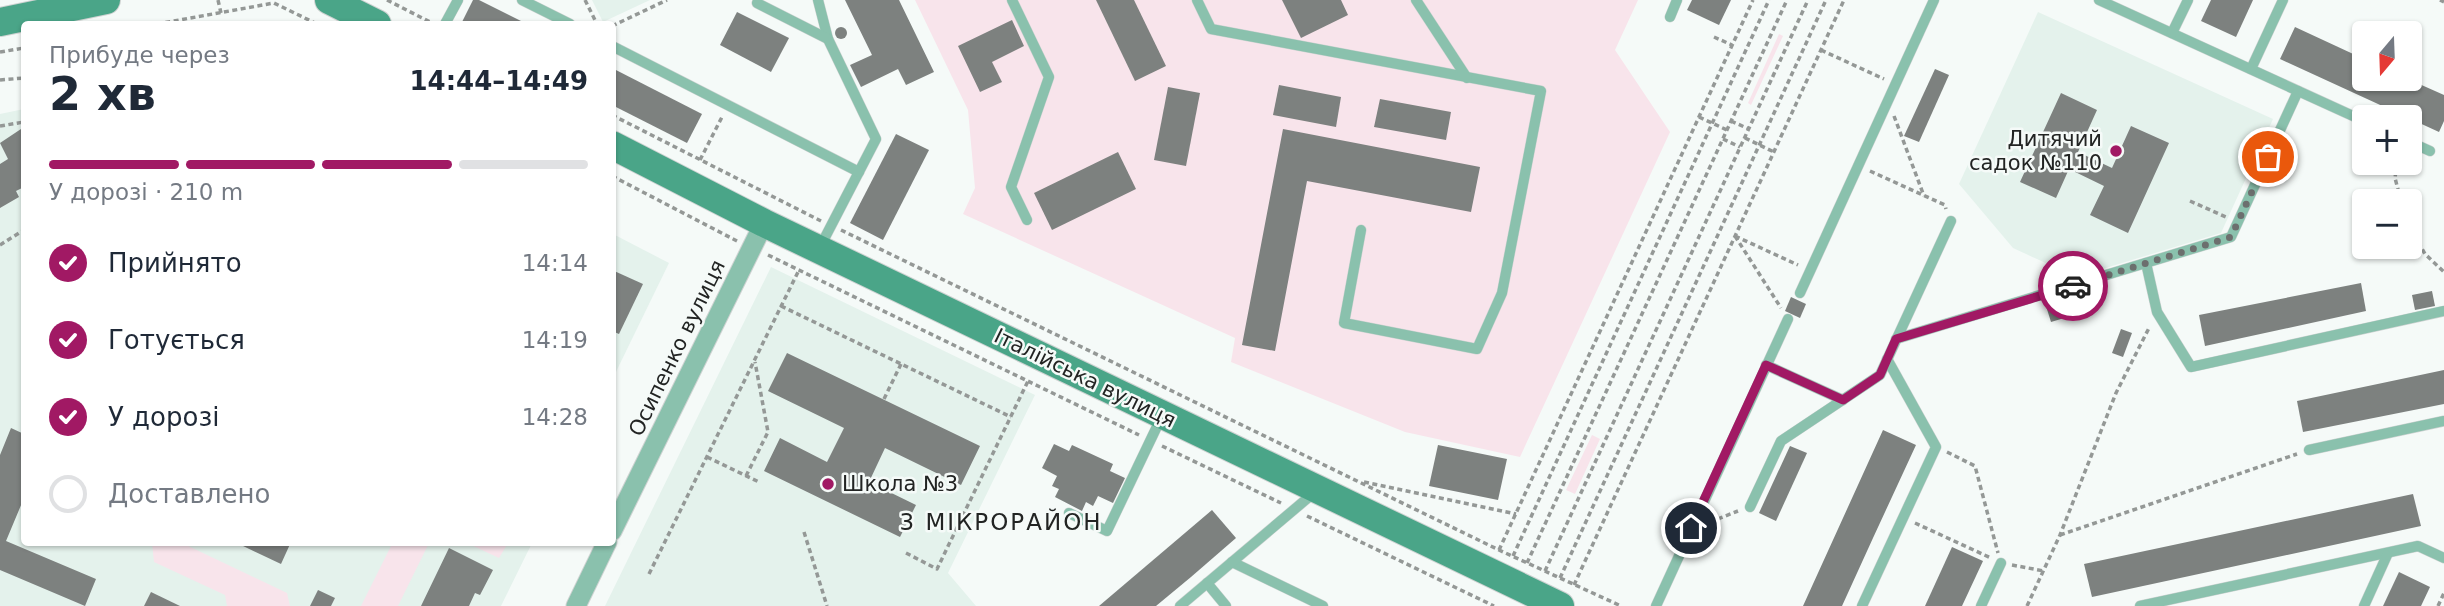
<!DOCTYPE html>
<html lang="uk">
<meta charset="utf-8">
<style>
body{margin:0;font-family:"DejaVu Sans",sans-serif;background:#f6f6f7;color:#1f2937;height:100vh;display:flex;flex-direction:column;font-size:26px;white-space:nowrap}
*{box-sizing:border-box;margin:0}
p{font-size:23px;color:#747a83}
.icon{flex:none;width:38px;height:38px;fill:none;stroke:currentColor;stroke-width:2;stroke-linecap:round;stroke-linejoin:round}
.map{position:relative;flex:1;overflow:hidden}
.details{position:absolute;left:21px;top:21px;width:595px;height:525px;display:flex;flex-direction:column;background:#fff;border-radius:7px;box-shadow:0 2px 5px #0004}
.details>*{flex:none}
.needle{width:46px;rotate:199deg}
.controls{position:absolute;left:2352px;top:21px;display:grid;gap:14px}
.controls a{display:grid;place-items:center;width:70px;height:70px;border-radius:7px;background:#fff;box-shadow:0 2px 5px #0004;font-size:35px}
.pin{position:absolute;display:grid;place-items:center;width:60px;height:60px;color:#fff;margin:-30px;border:4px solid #fff;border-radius:50%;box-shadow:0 2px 7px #0007}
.courier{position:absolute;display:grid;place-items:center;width:70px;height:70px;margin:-35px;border:5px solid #a11964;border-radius:50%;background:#fff;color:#222;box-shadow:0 2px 9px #0007}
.overview em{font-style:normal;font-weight:800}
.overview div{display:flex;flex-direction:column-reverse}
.overview{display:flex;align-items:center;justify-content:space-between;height:119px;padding:0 28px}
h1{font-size:46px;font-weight:800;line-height:52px}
.bar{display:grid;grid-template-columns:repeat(4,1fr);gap:10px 7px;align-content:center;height:84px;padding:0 28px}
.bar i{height:9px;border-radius:5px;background:#e0e1e3}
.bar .selected{background:#a11964}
.bar p{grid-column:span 4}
ol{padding:0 28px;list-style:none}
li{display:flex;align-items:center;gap:21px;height:77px}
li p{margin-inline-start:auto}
li .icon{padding:7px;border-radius:50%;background:#a11964;color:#fff;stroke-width:4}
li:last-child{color:#747a83}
li i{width:38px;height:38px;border:4px solid #e0e1e3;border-radius:50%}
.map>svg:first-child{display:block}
.built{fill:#e4f2ec}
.green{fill:#f8e4eb}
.building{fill:#7d817f}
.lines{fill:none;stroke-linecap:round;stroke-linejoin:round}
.lane-casing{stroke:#cfd3d2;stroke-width:11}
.street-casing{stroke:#cfd3d2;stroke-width:21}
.secondary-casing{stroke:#cfd3d2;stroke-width:30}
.path{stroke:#949896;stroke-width:3.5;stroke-dasharray:5 3.5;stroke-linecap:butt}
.lane{stroke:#8ac1ad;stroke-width:10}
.street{stroke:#8ac1ad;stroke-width:19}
.secondary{stroke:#4aa588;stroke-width:28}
.done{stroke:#6c6f6e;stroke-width:7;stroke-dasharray:0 12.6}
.route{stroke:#a11964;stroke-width:9}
.poi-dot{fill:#a11964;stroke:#f5faf8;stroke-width:2.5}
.labels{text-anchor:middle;stroke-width:5;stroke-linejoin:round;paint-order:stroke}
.poi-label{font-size:21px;fill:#222423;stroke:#f5faf8;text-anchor:end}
.street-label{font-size:21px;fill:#222423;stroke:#f5faf8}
.neighbourhood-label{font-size:23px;letter-spacing:2px;fill:#222423;stroke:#f5faf8}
</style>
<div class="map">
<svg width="2444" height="606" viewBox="0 0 2444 606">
<rect width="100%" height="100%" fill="#f5faf8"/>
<g class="built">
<polygon points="592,0 650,0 603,22"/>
<polygon points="2038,12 2273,119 2221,233 2076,277 2013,248 1959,184"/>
<polygon points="24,109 24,542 532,543 501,606 0,606 0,114"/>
<polygon points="613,234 669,263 613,378"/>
<polygon points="771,267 1035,395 948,573 976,606 605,606"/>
</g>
<g class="green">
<polygon points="915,0 1638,0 1615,50 1670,132 1520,457 1405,432 1231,362 1235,338 963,214 975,188 968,110"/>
<polygon points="1779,34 1783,36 1751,105 1748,103"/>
<polygon points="1592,435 1600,439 1575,494 1566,490"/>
<polygon points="393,542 429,543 398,606 361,606"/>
<polygon points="152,543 182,543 287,593 290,606 227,606 225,595 154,562"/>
<polygon points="467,543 508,543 499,558"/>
</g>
<g class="building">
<polygon points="473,0 479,0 527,24 461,24"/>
<polygon points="845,0 899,0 934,72 906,85 898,69 861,87 850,65 872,55"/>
<polygon points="1096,0 1134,0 1166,66 1135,81"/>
<polygon points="1282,0 1341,0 1348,15 1301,38"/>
<polygon points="1692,0 1731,0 1719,25 1687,10"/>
<polygon points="2211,0 2253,0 2236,37 2201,21"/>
<polygon points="737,12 789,38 771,72 720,45"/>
<polygon points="1012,20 1024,46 992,62 1002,82 980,92 958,46"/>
<polygon points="2295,27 2364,59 2364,79 2408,79 2444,95 2444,121 2439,132 2280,59"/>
<circle cx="841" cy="33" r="6"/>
<polygon points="612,68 702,114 687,143 612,105"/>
<polygon points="1935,69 1949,75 1919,142 1904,136"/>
<polygon points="1279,85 1341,97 1336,127 1273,115"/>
<polygon points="1168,87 1200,93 1186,166 1154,160"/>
<polygon points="2061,93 2097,110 2078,152 2112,168 2131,126 2169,143 2128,233 2090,215 2104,186 2069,169 2056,198 2020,182"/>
<polygon points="1380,99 1451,112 1446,140 1374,127"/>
<polygon points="24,127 24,187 16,191 19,197 0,208 0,164 8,159 0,143"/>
<polygon points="1283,129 1480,167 1471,212 1307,181 1275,351 1242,345"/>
<polygon points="896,134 929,150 883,240 850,223"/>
<polygon points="1118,152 1136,189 1052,230 1034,193"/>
<polygon points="612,270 643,284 619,334 612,331"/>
<polygon points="2361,283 2366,311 2205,346 2199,315"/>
<polygon points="2432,291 2435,306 2415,310 2412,295"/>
<polygon points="2079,296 2084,312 2051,322 2046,306"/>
<polygon points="1791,297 1806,304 1800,318 1785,311"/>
<polygon points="2121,329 2132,333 2123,357 2112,353"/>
<polygon points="787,353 980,446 961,485 885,448 869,482 916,505 900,537 764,471 780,438 827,462 844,428 768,391"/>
<polygon points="2444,370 2444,404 2303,432 2297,401"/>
<polygon points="11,428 24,434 24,498 6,541 96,579 85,606 0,570 0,455"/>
<polygon points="1883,430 1916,445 1873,538 1842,606 1803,606"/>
<polygon points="1054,444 1069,451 1072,445 1113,464 1110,471 1125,478 1113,503 1098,496 1093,506 1086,502 1082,511 1055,497 1059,489 1052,486 1057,476 1042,468"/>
<polygon points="1438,445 1507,459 1498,500 1429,486"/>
<polygon points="1790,446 1807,453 1776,521 1759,513"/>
<polygon points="2413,494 2421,526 2092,597 2084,564"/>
<polygon points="1212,510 1236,538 1191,577 1156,606 1099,606"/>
<polygon points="242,542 291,542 281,564 241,545"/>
<polygon points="1952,547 1983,561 1962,606 1925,606"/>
<polygon points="449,548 493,570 480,595 475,593 469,606 421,606"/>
<polygon points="2399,572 2430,587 2421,606 2383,606"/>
<polygon points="318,590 335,598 331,606 310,606"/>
<polygon points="151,592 180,606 144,606"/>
</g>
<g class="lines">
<g class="lane-casing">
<g id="lane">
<polyline points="522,0 570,24"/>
<polyline points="818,0 828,39 876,139 820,247"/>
<polyline points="1012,0 1049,77 1011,187 1027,220"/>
<polyline points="1197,0 1211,29 1541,91 1502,293 1477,349 1344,323 1361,230"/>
<polyline points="1416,0 1467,78"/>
<polyline points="2099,0 2364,121"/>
<polyline points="757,3 828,39"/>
<polyline points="1670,17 1677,0"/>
<polyline points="445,24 458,0"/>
<polyline points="2172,33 2188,0"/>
<polyline points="612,46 859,172"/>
<polyline points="2251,69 2283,0"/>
<polyline points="2410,142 2430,151"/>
<polyline points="2146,263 2157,312 2191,367 2444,311"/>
<polyline points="1800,293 1934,0"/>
<polyline points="1896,339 2231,237 2298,91"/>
<polyline points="1766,365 1843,400"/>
<polyline points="2309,450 2444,421"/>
<polyline points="1750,507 1781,441 1880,375 1951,221"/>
<polyline points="1069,513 1107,531 1162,416"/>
<polyline points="1232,562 1323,606"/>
<polyline points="1207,583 1226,606"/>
<polyline points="1180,606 1316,491"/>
<polyline points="1656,606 1788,319"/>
<polyline points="1862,606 1936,447 1887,359"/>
<polyline points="1981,606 2001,563"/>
<polyline points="2140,606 2418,546 2444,558"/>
<polyline points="2364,606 2388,553"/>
</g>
</g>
<g class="street-casing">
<g id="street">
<polyline points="612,531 764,223"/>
<polyline points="576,606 607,542"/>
</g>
</g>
<g class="secondary-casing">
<g id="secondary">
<polyline points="329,0 377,24"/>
<polyline points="0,22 106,0"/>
<polyline points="612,145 764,223 1560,606"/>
</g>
</g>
<g class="path">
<polyline points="218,0 221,13"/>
<polyline points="387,0 432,23"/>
<polyline points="585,0 597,24"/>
<polyline points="2440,0 2444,2"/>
<polyline points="157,24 274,3 317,24"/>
<polyline points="612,26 667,0"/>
<polyline points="1714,37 1732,45"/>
<polyline points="1821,50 1884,79"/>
<polyline points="0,52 24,48"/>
<polyline points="0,80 24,78"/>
<polyline points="612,115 821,221"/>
<polyline points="1894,116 1924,196"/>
<polyline points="1699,117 1727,130"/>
<polyline points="1731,121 1749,129"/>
<polyline points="0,126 24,122"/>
<polyline points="1745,138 1774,152"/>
<polyline points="1723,139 1740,147"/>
<polyline points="700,160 723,115"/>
<polyline points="2397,163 2395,178 2401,201"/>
<polyline points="1870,171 1945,205 1946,209"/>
<polyline points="612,176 737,241"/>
<polyline points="2190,201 2226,217"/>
<polyline points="2410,227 2425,254 2444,272"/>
<polyline points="841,230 1499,550 1621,606"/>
<polyline points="1735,236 1781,308"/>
<polyline points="1735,236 1798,265"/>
<polyline points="0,245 24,230"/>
<polyline points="768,255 1139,435"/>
<polyline points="781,306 1011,417"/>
<polyline points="884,399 901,364"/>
<polyline points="1162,446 1281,503"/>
<polyline points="1947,452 1975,466 1998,553"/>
<polyline points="707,457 759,482"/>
<polyline points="746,476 768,432 755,362"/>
<polyline points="1364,482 1516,514"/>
<polyline points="1307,516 1494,606"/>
<polyline points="1710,522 1738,511"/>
<polyline points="1915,523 1991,558"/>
<polyline points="804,532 827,606"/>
<polyline points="2060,535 2297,454"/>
<polyline points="1499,550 1753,0"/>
<polyline points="906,553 937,569 1028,381"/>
<polyline points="1513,556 1769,0"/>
<polyline points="1527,563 1787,0"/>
<polyline points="2012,565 2044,571"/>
<polyline points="1545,571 1808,0"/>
<polyline points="649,574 799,270"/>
<polyline points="1560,578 1826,0"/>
<polyline points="1574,585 1844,0"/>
<polyline points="2027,606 2060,535 2116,393 2150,326"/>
<polyline points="2438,606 2444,593"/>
</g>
<use href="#lane" class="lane"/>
<use href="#street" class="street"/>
<use href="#secondary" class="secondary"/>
</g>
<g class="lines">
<polyline class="done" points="2073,286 2231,237 2268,157"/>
<polyline class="route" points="1691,528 1766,365 1843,400 1880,375 1896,339 2073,286"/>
</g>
<g class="poi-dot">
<circle cx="2116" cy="151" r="7"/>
<circle cx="828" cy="484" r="7"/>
</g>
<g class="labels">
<g class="poi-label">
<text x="2102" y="146">Дитячий<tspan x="2102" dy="24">садок №110</tspan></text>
<text x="842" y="491" text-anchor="start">Школа №3</text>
</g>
<g class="street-label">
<text transform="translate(677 348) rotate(-64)" y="7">Осипенко вулиця</text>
<text transform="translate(1085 378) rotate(26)" y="7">Італійська вулиця</text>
</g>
<g class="neighbourhood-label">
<text x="1001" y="530">3 МІКРОРАЙОН</text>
</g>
</g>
</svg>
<div class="controls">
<a><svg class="needle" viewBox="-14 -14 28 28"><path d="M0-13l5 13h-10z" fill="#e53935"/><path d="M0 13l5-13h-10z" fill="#747a83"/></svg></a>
<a>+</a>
<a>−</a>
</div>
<div class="pin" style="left:2268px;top:157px;background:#ea580c"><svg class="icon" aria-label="bag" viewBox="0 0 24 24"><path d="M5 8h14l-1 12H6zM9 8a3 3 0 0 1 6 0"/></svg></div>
<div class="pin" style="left:1691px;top:528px;background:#1f2937"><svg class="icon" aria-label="home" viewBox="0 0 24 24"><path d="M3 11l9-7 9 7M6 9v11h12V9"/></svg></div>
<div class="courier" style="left:2073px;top:286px"><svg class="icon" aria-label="car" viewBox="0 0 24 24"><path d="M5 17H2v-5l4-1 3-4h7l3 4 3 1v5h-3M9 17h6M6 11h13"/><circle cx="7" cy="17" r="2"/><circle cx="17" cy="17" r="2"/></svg></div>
<section class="details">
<div class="overview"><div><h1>2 хв</h1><p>Прибуде через</p></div><em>14:44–14:49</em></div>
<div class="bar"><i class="selected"></i><i class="selected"></i><i class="selected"></i><i></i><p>У дорозі · 210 m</p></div>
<ol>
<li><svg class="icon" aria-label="check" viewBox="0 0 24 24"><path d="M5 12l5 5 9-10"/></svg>Прийнято<p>14:14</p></li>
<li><svg class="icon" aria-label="check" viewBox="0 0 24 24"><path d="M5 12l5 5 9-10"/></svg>Готується<p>14:19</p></li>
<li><svg class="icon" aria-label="check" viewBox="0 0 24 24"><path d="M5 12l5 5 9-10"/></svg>У дорозі<p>14:28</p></li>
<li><i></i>Доставлено</li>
</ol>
</section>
</div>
